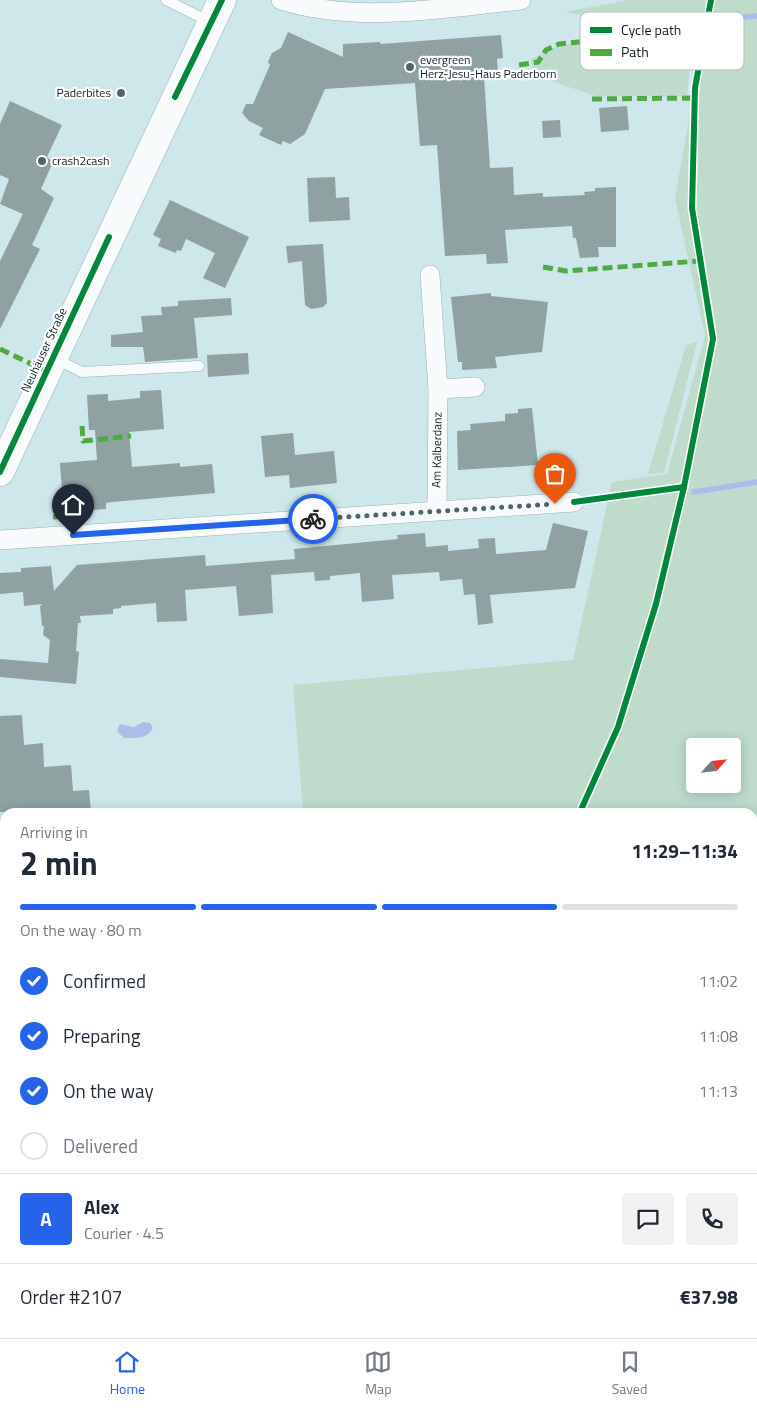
<!DOCTYPE html>
<meta charset="utf-8">
<style>
body{margin:0;font-family:"Titillium Web",sans-serif;background:#f2f2f3;color:#1f2937;height:100vh;display:flex;flex-direction:column;font-size:19px;white-space:nowrap}
*{box-sizing:border-box;margin:0}
p{font-size:16px;color:#747a83}
.icon{flex:none;width:28px;height:28px;fill:none;stroke:currentColor;stroke-width:2;stroke-linecap:round;stroke-linejoin:round}
.map{position:relative;flex:1;overflow:hidden}
.side{position:absolute;left:0px;top:808px;width:758px;height:531px;display:flex;flex-direction:column;background:#fff;border-radius:15px 15px 0 0;box-shadow:0 2px 12px #0003}
.side>*{flex:none}
.needle{width:32px;rotate:63deg}
.tools{position:absolute;left:686px;top:738px;display:grid;gap:10px}
.tools a{display:grid;place-items:center;width:55px;height:55px;border-radius:5px;background:#fff;box-shadow:0 2px 12px #0003;font-size:25px}
.pin{position:absolute;display:grid;place-items:center;width:42px;height:42px;color:#fff;margin:-51px -21px;border-radius:50% 50% 50% 0;rotate:-45deg;box-shadow:0 0 5px #0007}
.pin .icon{rotate:45deg}
.courier{position:absolute;display:grid;place-items:center;width:50px;height:50px;margin:-25px;border:4px solid #2563eb;border-radius:50%;background:#fff;color:#222;box-shadow:0 1px 6px #0007}
.overview em{font-style:normal;font-weight:700}
.overview div{display:flex;flex-direction:column-reverse}
.overview{display:flex;align-items:center;justify-content:space-between;height:85px;padding:0 20px}
h1{font-size:32px;font-weight:700;line-height:38px}
.bar{display:grid;grid-template-columns:repeat(4,1fr);gap:8px 5px;align-content:center;height:60px;padding:0 20px}
.bar i{height:6px;border-radius:4px;background:#e0e1e3}
.bar .selected{background:#2563eb}
.bar p{grid-column:span 4}
.line{display:flex;align-items:center;gap:12px;padding:0 20px;border-top:1px solid #e0e1e3}
.line div{flex:1}
.round{display:grid;place-items:center;flex:none;width:52px;height:52px;border-radius:5px;background:#f2f2f3}
ol{padding:0 20px;list-style:none}
li{display:flex;align-items:center;gap:15px;height:55px}
li p{margin-inline-start:auto}
li .icon{padding:5px;border-radius:50%;background:#2563eb;color:#fff;stroke-width:4}
li:last-child{color:#747a83}
li i{width:28px;height:28px;border:2px solid #e0e1e3;border-radius:50%}
.menu{display:flex;justify-content:space-around;align-items:center;height:70px;border-top:1px solid #e0e1e3;background:#fff;font-size:14px;color:#747a83}
.menu a{display:grid;justify-items:center;gap:2px}
.menu .selected{color:#2563eb}
.map>svg:first-child{display:block}
.green{fill:#bedbcc;fill-rule:evenodd}
.water{fill:#abbee8}
.lines{fill:none;stroke-linecap:round;stroke-linejoin:round}
.stream{stroke:#abbee8;stroke-width:5.5}
.building{fill:#8fa1a1}
.service-casing{stroke:#9cafb2;stroke-width:11}
.minor-casing{stroke:#9cafb2;stroke-width:20}
.secondary-casing{stroke:#9cafb2;stroke-width:29}
.service{stroke:#f8fbfc;stroke-width:10}
.minor{stroke:#f8fbfc;stroke-width:19}
.secondary{stroke:#f8fbfc;stroke-width:28}
.quiet{stroke:#50aa43;stroke-width:5;stroke-dasharray:10 5;stroke-linecap:butt}
.cycleway-casing{stroke:#fff;stroke-width:9}
.cycleway{stroke:#00873e;stroke-width:6}
.done{stroke:#516468;stroke-width:5;stroke-dasharray:0 9}
.route{stroke:#2563eb;stroke-width:6}
.poi-dot{fill:#516468;stroke:#fff;stroke-width:2}
.labels{text-anchor:middle;stroke-width:4.5;stroke-linejoin:round;paint-order:stroke}
.poi-label{font-size:12px;fill:#0d1e21;stroke:#fff;text-anchor:start}
.street-label{font-size:12px;fill:#0d1e21;stroke:#fff}
.key{fill:#fff;stroke:#b6bcbc;stroke-width:1}
.key-label{font-size:14px;fill:#0d1e21}
</style>
<div class="map">
<svg width="757" height="1338" viewBox="0 0 757 1338">
<rect width="100%" height="100%" fill="#cee7eb"/>
<g class="green">
<path d="M629,0H757V1300L753,1310L752,812H303L293,685L573,660L612,482L667,474L705,336L675,198L706,24L694,25L687,96H596L542,78L534,70L531,59L559,45L638,36L636,15L604,19L565,12ZM695,746H732V784H695Z"/>
<polygon points="697,342 664,473 648,474 686,345"/>
<polygon points="185,1334 741,1334 739,1338 188,1338"/>
</g>
<g class="water">
<path d="M143,722L150,723L153,728C148,739 135,738 124,738L117,731L120,724L134,727Z"/>
<polygon points="757,1203 757,1266 753,1277 753,1212"/>
</g>
<g class="lines">
<g class="stream">
<polyline points="721,19 757,16"/>
<polyline points="694,492 757,482"/>
<polyline points="411,1338 413,1334"/>
</g>
</g>
<g class="building">
<polygon points="288,32 343,57 343,44 380,42 381,44 501,35 503,58 497,59 498,75 484,76 490,168 513,167 514,195 543,193 543,197 585,195 584,192 595,191 595,188 616,187 616,247 598,247 599,257 580,258 576,238 573,238 572,226 505,230 508,263 487,264 486,254 445,256 437,145 420,146 415,83 325,89 305,134 290,144 283,141 281,145 259,135 263,128 249,121 242,113 246,104 253,104 270,65 268,62 272,53 281,48"/>
<polygon points="10,101 62,125 47,157 53,162 41,189 54,198 32,245 40,249 0,329 0,261 23,214 0,204 9,179 0,175 0,124"/>
<polygon points="627,106 629,130 601,132 599,108"/>
<polygon points="560,120 561,137 543,138 542,121"/>
<polygon points="335,177 336,198 349,197 350,220 309,222 307,178"/>
<polygon points="170,200 249,237 225,288 203,278 215,253 186,239 181,251 177,250 176,253 158,246 161,239 153,235"/>
<polygon points="323,244 327,303 323,307 311,309 305,305 302,261 288,263 286,246"/>
<polygon points="491,293 491,296 548,302 542,352 495,357 497,368 462,370 462,362 458,362 451,297"/>
<polygon points="231,298 232,315 194,318 198,358 145,362 143,347 111,347 111,335 143,332 141,316 162,315 161,307 178,306 178,301"/>
<polygon points="248,353 249,374 208,377 207,355"/>
<polygon points="161,390 164,429 129,432 132,467 180,463 180,467 212,464 215,493 112,502 106,503 106,509 69,512 69,506 63,507 60,463 97,460 95,430 89,430 87,395 108,394 108,401 140,398 140,391"/>
<polygon points="532,408 538,465 458,470 457,431 471,430 470,424 505,421 505,414 518,413 518,409"/>
<polygon points="293,433 295,455 334,451 337,483 290,488 289,475 265,477 261,436"/>
<polygon points="553,523 588,531 575,588 490,595 493,623 478,625 475,594 464,595 462,579 440,581 439,572 392,575 394,599 362,602 360,573 330,576 330,580 315,581 314,572 271,575 273,613 239,616 236,586 185,590 187,621 157,622 156,603 121,606 121,608 113,609 113,614 80,616 81,623 78,623 76,651 79,652 76,684 0,677 0,659 48,663 50,640 43,635 44,626 42,626 40,606 42,604 24,606 23,592 0,594 0,573 21,572 21,568 51,566 54,591 77,565 205,555 206,566 295,559 294,549 398,539 397,535 425,533 426,547 448,545 448,551 479,548 478,539 495,538 496,554 546,550"/>
<polygon points="22,715 24,745 43,743 44,767 71,765 73,791 89,790 91,812 0,812 0,716"/>
</g>
<g class="lines">
<g class="service-casing">
<g id="service">
<polyline points="166,0 210,22"/>
<polyline points="54,358 82,372 199,366"/>
</g>
</g>
<g class="minor-casing">
<g id="minor">
<path d="M281,0C357,24 443,8 521,0"/>
<polyline points="430,275 438,389 437,510"/>
<polyline points="438,389 475,387"/>
<polyline points="0,540 574,502"/>
</g>
</g>
<g class="secondary-casing">
<polyline id="secondary" points="0,472 222,0"/>
</g>
<use href="#service" class="service"/>
<use href="#minor" class="minor"/>
<use href="#secondary" class="secondary"/>
<g class="quiet">
<polyline points="519,65 538,62 546,50 559,44 696,30 705,31"/>
<polyline points="592,99 695,98"/>
<polyline points="543,267 566,271 699,261"/>
<polyline points="0,349 46,371"/>
<polyline points="82,426 83,441 131,436"/>
<polyline points="53,517 88,514 87,505"/>
<polyline points="0,873 5,873"/>
<polyline points="351,1334 352,1338"/>
</g>
<g class="cycleway-casing">
<g id="cycleway">
<polyline points="175,97 222,0"/>
<polyline points="0,472 109,237"/>
<polyline points="574,502 684,487"/>
<polyline points="580,812 618,727 656,604 684,487 713,339 692,208 695,88 711,0"/>
</g>
</g>
<use href="#cycleway" class="cycleway"/>
</g>
<g class="lines">
<polyline class="done" points="313,519 555,504"/>
<polyline class="route" points="73,535 313,519"/>
</g>
<g class="poi-dot">
<circle cx="410" cy="67" r="5"/>
<circle cx="121" cy="93" r="5"/>
<circle cx="42" cy="161" r="5"/>
</g>
<g class="labels">
<g class="poi-label">
<text x="420" y="64">evergreen<tspan x="420" dy="14">Herz-Jesu-Haus Paderborn</tspan></text>
<text x="111" y="97" text-anchor="end">Paderbites</text>
<text x="52" y="165">crash2cash</text>
</g>
<g class="street-label">
<text transform="translate(44 350) rotate(-65)" y="4">Neuhäuser Straße</text>
<text transform="translate(437 450) rotate(-89)" y="4">Am Kalberdanz</text>
</g>
</g>
<rect x="580" y="12" width="164" height="58" rx="8" class="key"/>
<rect x="590" y="27" width="22" height="6" fill="#00873e"/>
<rect x="590" y="49" width="22" height="7" fill="#50aa43"/>
<g class="key-label">
<text x="621" y="35">Cycle path</text>
<text x="621" y="57">Path</text>
</g>
</svg>
<div class="tools">
<a><svg class="needle" viewBox="-14 -14 28 28"><path d="M0-13l5 13h-10z" fill="#e53935"/><path d="M0 13l5-13h-10z" fill="#747a83"/></svg></a>
</div>
<div class="pin" style="left:555px;top:504px;background:#ea580c"><svg class="icon" aria-label="bag" viewBox="0 0 24 24"><path d="M5 8h14l-1 12H6zM9 8a3 3 0 0 1 6 0"/></svg></div>
<div class="pin" style="left:73px;top:535px;background:#1f2937"><svg class="icon" aria-label="home" viewBox="0 0 24 24"><path d="M3 11l9-7 9 7M6 9v11h12V9"/></svg></div>
<div class="courier" style="left:313px;top:519px"><svg class="icon" aria-label="bike" viewBox="0 0 24 24"><circle cx="6" cy="16" r="4"/><circle cx="18" cy="16" r="4"/><path d="M6 16l4-8h5l3 8M10 8l3 8H6M13 5h3"/></svg></div>
<section class="side">
<div class="overview"><div><h1>2 min</h1><p>Arriving in</p></div><em>11:29–11:34</em></div>
<div class="bar"><i class="selected"></i><i class="selected"></i><i class="selected"></i><i></i><p>On the way · 80 m</p></div>
<ol>
<li><svg class="icon" aria-label="check" viewBox="0 0 24 24"><path d="M5 12l5 5 9-10"/></svg>Confirmed<p>11:02</p></li>
<li><svg class="icon" aria-label="check" viewBox="0 0 24 24"><path d="M5 12l5 5 9-10"/></svg>Preparing<p>11:08</p></li>
<li><svg class="icon" aria-label="check" viewBox="0 0 24 24"><path d="M5 12l5 5 9-10"/></svg>On the way<p>11:13</p></li>
<li><i></i>Delivered</li>
</ol>
<div class="line" style="height:90px"><b class="round" style="background:#2563eb;color:#fff">A</b><div><b>Alex</b><p>Courier · 4.5</p></div><a class="round"><svg class="icon" aria-label="chat" viewBox="0 0 24 24"><path d="M4 5h16v11H9l-5 4z"/></svg></a><a class="round"><svg class="icon" aria-label="phone" viewBox="0 0 24 24"><path d="M5 4h4l2 5-3 2q2 4 5 5l2-3 5 2v4C11 20 4 13 5 4z"/></svg></a></div>
<div class="line" style="height:65px"><div>Order #2107</div><b>€37.98</b></div>
</section>
</div>
<nav class="menu">
<a class="selected"><svg class="icon" aria-label="home" viewBox="0 0 24 24"><path d="M3 11l9-7 9 7M6 9v11h12V9"/></svg>Home</a>
<a><svg class="icon" aria-label="map" viewBox="0 0 24 24"><path d="M3 6l6-2 6 2 6-2v14l-6 2-6-2-6 2zM9 4v14M15 6v14"/></svg>Map</a>
<a><svg class="icon" aria-label="saved" viewBox="0 0 24 24"><path d="M7 4h10v16l-5-4-5 4z"/></svg>Saved</a>
</nav>
